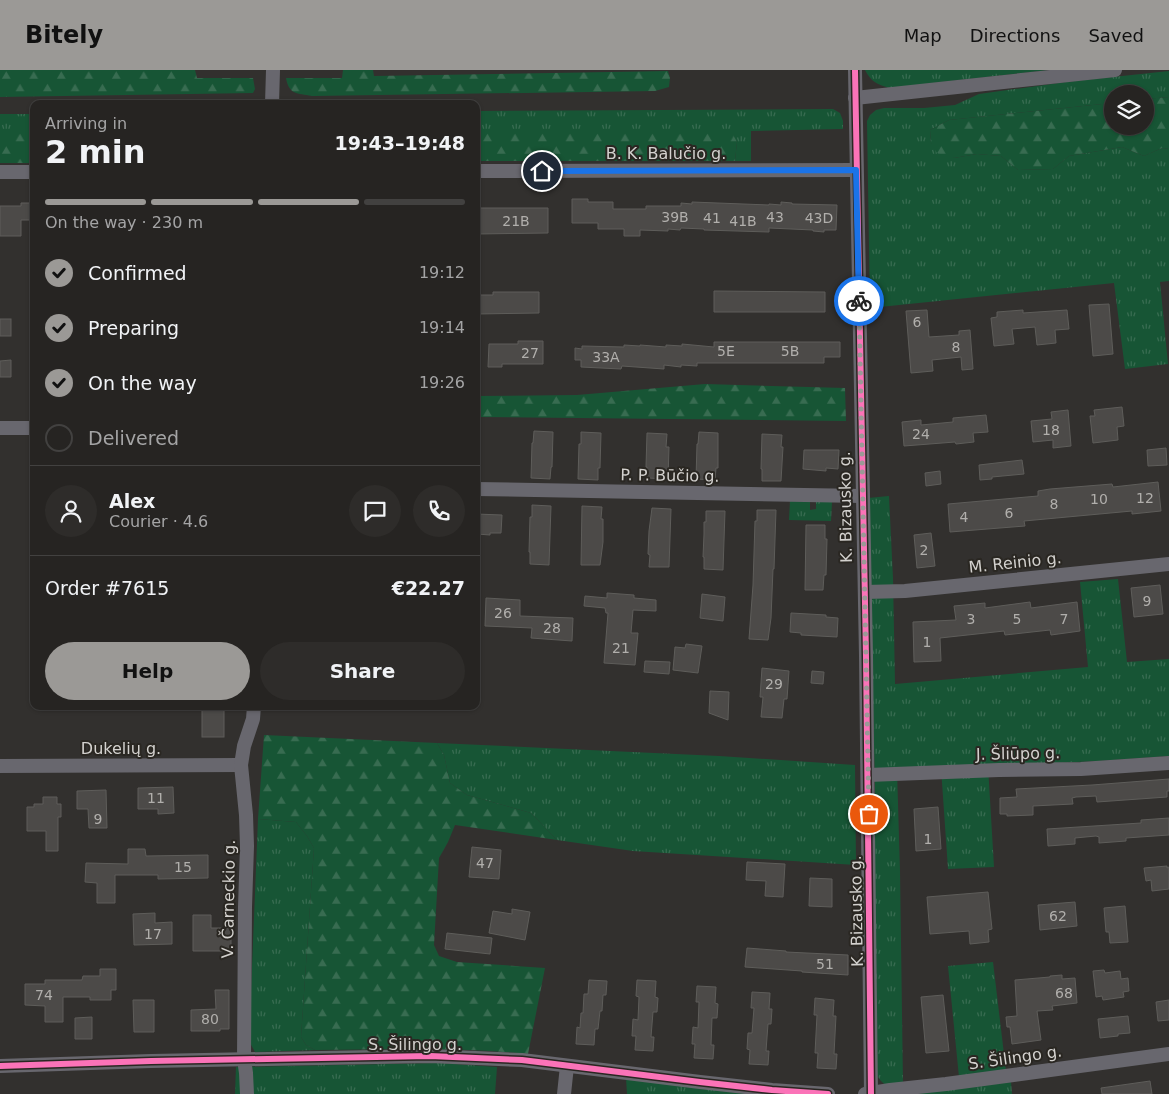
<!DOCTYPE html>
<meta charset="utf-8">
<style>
body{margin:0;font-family:"DejaVu Sans",sans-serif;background:#2e2c2a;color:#f1f3f6;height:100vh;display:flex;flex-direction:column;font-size:19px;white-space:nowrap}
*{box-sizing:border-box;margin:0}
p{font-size:16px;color:#a4a4a5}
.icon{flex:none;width:28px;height:28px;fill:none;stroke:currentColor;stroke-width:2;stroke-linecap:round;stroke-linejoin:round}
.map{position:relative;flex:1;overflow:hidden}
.panel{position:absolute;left:30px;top:30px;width:450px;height:610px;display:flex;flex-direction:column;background:#262422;border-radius:10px;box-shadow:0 1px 4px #0004,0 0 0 1px #424140}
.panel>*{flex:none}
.fabs{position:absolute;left:1104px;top:15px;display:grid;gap:10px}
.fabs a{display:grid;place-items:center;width:50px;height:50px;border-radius:50%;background:#262422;box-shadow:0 1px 4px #0004,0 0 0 1px #424140;font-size:25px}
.pin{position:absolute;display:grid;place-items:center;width:42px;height:42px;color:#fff;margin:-21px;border:2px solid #fff;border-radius:50%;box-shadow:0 1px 5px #0007}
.courier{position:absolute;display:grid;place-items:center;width:50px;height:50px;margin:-25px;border:4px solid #1a73e8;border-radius:50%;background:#fff;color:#222;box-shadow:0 1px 6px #0007}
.summary em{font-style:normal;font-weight:700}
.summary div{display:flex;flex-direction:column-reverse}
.summary{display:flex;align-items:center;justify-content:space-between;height:85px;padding:0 15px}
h1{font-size:32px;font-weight:700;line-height:38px}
.bar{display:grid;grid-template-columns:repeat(4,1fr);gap:8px 5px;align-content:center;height:60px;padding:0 15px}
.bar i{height:6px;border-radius:4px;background:#424140}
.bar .active{background:#9b9996}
.bar p{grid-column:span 4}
.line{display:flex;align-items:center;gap:12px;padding:0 15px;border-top:1px solid #424140}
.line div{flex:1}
.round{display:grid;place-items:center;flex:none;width:52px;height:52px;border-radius:26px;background:#2e2c2a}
ol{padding:0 15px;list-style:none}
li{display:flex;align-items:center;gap:15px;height:55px}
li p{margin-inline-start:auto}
li .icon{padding:5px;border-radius:50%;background:#9b9996;color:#111;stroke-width:4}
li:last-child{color:#a4a4a5}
li i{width:28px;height:28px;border:2px solid #424140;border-radius:50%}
.action{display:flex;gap:10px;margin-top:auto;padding:10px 15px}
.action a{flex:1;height:58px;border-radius:30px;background:#9b9996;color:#111;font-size:20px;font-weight:700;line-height:58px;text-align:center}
.action a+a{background:#2e2c2a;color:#f1f3f6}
header{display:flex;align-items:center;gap:30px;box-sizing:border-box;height:70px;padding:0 25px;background:#9b9996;color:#111}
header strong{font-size:24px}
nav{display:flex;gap:28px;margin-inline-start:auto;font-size:18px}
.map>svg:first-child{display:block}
.grass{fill:url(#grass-tufts)}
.forest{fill:url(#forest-firs)}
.building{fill:#4c4a48;stroke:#5e5d5a}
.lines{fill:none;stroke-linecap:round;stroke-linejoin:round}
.minor{stroke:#68676e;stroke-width:14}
.cycleway-casing{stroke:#2a2722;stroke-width:9}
.cycleway{stroke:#fb73b8;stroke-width:6}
.done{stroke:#9b9996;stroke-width:5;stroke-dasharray:0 9}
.route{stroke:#1a73e8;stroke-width:6}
.labels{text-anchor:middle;stroke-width:4;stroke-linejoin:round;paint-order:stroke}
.number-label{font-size:14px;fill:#b1afac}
.street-label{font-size:16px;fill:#d3d1ce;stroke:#2a2722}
</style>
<header>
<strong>Bitely</strong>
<nav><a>Map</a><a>Directions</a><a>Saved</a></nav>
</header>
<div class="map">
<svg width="1169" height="1024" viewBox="0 0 1169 1024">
<defs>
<pattern id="grass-tufts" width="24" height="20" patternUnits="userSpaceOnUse" patternTransform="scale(1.25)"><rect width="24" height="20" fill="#175535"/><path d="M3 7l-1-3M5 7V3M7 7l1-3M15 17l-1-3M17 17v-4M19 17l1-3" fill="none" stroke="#386c51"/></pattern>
<pattern id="forest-firs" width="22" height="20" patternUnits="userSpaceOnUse" patternTransform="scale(1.25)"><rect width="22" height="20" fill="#175535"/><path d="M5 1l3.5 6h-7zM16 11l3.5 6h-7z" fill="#386c51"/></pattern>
</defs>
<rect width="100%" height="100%" fill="#32302e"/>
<g class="grass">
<path d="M865,0H1049L889,18C877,14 871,12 865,0Z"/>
<polygon points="1169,1 1169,27 1145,29 1145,24 1112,24 1112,33 949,50 930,60 931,73 954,88 977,84 1001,86 1018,100 1053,99 1069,86 1122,77 1144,86 1162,78 1169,79 1169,211 1160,212 1168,294 1125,299 1114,213 870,238 867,51 870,45 876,40 884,38 924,38 955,35 979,24 1066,12"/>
<polygon points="833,39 840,43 843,51 843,59 751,61 751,91 735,91 737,72 730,61 476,61 476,41"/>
<rect x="0" y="44" width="34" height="17"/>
<path d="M889,426L893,508L895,614L1088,597L1080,512L1118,509L1127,592L1169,589V686L1099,691L988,696L994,797L948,799L941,698L897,700L900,801L903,1015C890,1016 884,1018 877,1005L874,869L875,718L868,428Z"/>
<polygon points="790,431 810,431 810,440 816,439 816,432 832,432 831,451 789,450"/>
<polygon points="437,673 719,686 855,695 856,795 633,781 557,770 531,743 467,725 450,713 444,685"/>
<polygon points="258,749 296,752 307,766 314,778 301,967 306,975 315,980 255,982 249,971"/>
<polygon points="993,892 1006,1001 959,1007 948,896"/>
<polygon points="440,993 497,997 495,1024 235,1024 236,997"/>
<polygon points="626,1008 760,1024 627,1024"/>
<polygon points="1011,1012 1012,1024 915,1024"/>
</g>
<g class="forest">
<polygon points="0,0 195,0 197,8 253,8 255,19 253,23 0,27"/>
<path d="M343,0H373L374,6L668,1L670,8L669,17L655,21L312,26C297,23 289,25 286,8H342Z"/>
<polygon points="1169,27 1169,79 1162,78 1144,86 1122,77 1069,86 1053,99 1018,100 1001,86 977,84 954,88 937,83 931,73 930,60 949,50 1112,33 1112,56 1145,56 1145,29"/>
<rect x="0" y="61" width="34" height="32"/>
<polygon points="476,61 731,61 737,72 735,91 476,91"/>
<polygon points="705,314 845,318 846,351 476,347 476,326 577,325"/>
<path d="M264,665L437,673L444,685L450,713L467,725L531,743L557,770L455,755L448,772L439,788L434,875L439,886L457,892L545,898L528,984C458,977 386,980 315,980L306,975L301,967L314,778L307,766L296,752L258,749Z"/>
</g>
<g class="building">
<polygon points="572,129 588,129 588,132 613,132 613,139 646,139 646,136 681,136 681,133 692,134 692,132 769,135 769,134 781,135 781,132 792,133 792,134 837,135 836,160 824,160 824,162 813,161 813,160 769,158 769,162 704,160 704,159 681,158 680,160 668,159 668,161 640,160 640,166 624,166 624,159 598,159 598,153 572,153"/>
<polygon points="21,133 34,133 34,150 21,150 21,166 0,166 0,136 21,136"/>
<polygon points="476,138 548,138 548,163 476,164"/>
<polygon points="714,221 825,222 825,242 714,242"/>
<polygon points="493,222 539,222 539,243 476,244 476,225 493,225"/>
<polygon points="1109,234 1113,284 1093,286 1089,235"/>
<polygon points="927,240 929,267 959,265 959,261 970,260 973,299 962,300 961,287 932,290 933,301 911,303 906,241"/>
<polygon points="1023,240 1023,243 1067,240 1069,259 1055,260 1056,273 1037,275 1035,257 1012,259 1014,274 994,276 991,248 997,247 997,242"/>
<rect x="0" y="249" width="11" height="17"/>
<polygon points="518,271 543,271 543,294 502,294 502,297 488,297 489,274 518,274"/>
<polygon points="714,272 840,272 840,287 824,287 824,293 697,293 697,296 681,295 681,297 664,295 664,299 622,296 621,299 581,297 581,290 575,290 575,278 582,279 582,276 624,277 624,275 640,276 640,275 666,277 666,275 682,276 682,274 714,277"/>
<polygon points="11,290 11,307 0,307 0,291"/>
<polygon points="1122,337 1124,356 1117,357 1118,370 1093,373 1090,346 1095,346 1094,340"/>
<polygon points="1068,340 1071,376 1053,378 1053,370 1033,372 1031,351 1052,349 1051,342"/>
<polygon points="986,345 988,362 973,363 974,372 956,374 955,372 904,376 902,352 921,350 921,355 953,352 953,348"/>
<polygon points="534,361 553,362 552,397 551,397 550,409 531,408 532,373 533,373"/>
<polygon points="581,362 601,363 600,398 598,398 598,410 578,409 579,374 581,374"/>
<polygon points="699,362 718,363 718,398 716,398 715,410 696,409 697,374 698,374"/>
<polygon points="647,363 667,364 666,377 669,377 668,409 647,408 647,397 646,397"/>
<polygon points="762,364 782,365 781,377 783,377 781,411 762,411 762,399 761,399"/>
<polygon points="1166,378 1167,395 1148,396 1147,380"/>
<polygon points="804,380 839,380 838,399 826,398 826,401 803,399"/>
<polygon points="1022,390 1024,404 992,407 992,409 980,410 979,395"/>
<polygon points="940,401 941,414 926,416 925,403"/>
<polygon points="1158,412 1161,441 1132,444 1132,441 1024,451 1025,456 950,462 948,434 1038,426 1038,421 1050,419 1112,414 1113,417"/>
<polygon points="532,435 551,436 549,495 530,494 530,482 529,482 530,447 532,447"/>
<polygon points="582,436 602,437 601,449 603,449 603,472 600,495 581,495"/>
<polygon points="652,438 671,439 669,497 649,497 650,485 648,484 649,461"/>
<polygon points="757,440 776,440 774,499 773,499 771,548 768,570 749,569 753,515 755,451 757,451"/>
<polygon points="706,441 725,441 723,500 704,499 704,487 703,487 704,464 704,452 706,452"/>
<polygon points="476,444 502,445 501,463 490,463 490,465 477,464"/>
<polygon points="806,455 825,455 825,469 827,469 826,505 824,505 823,520 805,520"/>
<polygon points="931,463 935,496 917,498 914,465"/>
<polygon points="1160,515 1163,544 1134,547 1131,518"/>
<polygon points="607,523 634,525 634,528 656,530 656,541 633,540 631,563 638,563 635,595 604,593 608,543 606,543 605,538 584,536 585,526 607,528"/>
<polygon points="702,524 725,527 723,551 700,548"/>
<polygon points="486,528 520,530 520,546 573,548 572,571 531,568 532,558 485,556"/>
<polygon points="1030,532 1031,538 1077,532 1080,561 1051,565 1050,560 1005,565 1004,561 940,568 941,591 914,592 913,552 956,550 954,536 985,533 985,538"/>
<polygon points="791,543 826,545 826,547 838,548 837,567 801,565 801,563 790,562"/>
<polygon points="686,574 702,576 698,603 673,600 675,577 685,578"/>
<polygon points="645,591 670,592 669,604 644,602"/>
<polygon points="762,598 789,601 787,629 784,629 782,648 761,647 763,627 760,627"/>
<polygon points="812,601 824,602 823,614 811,613"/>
<polygon points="710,621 729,622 728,650 709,643"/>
<rect x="202" y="636" width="22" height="31"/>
<polygon points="1169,709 1169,721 1167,721 1167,727 1097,732 1096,726 1076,727 1072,728 1073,734 1033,736 1033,745 1007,746 1007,744 1000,744 1000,728 1017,727 1016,719 1092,715"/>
<polygon points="173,717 174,743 158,744 158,739 138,739 138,718"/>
<polygon points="106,720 107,758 89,758 88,739 77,739 77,721"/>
<polygon points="43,727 57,727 57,734 61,734 61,747 58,747 58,781 46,781 46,761 27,761 27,737 34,737 34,734 43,734"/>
<polygon points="938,737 941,779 916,781 914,739"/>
<polygon points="1169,748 1169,765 1126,768 1126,771 1099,773 1099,767 1096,766 1075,768 1075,774 1048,776 1047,759 1141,753 1141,750"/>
<polygon points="472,777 501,780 499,809 469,807"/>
<polygon points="128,779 145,779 146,786 208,785 208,808 158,809 158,805 115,805 115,833 97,833 97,813 85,812 86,793 128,794"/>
<polygon points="747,792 785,794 783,827 765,826 766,811 746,810"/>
<polygon points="1167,796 1167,798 1169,797 1169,819 1152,821 1151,810 1146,811 1144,798"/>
<polygon points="810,808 832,809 832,837 809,836"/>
<polygon points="988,822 992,859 988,860 989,872 970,874 969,861 930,864 927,827"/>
<polygon points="1075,832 1077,856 1040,860 1038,835"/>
<polygon points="1125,836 1128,872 1110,873 1109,862 1106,862 1104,838"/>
<polygon points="512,839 530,842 525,870 489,863 493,841 512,844"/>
<polygon points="155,843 155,853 172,852 172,874 134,875 133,844"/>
<polygon points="193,845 211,845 211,858 231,858 231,881 193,881"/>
<polygon points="447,863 492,868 490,884 445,879"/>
<polygon points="747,878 786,881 786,882 848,885 848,905 802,902 802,901 745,897"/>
<polygon points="100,899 116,899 116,920 111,920 111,930 90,930 90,927 63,927 63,952 45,952 45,936 25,935 25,914 45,914 45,910 82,910 83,906 100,906"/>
<polygon points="1104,900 1105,903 1120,901 1121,909 1128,908 1129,921 1123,922 1124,927 1103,930 1102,926 1096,927 1093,901"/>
<polygon points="1062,905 1062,909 1075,908 1077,933 1052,936 1053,940 1037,941 1041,970 1012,974 1010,957 1007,957 1006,947 1017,946 1015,910 1050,907 1050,906"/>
<polygon points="589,910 607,911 606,925 603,925 602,941 600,941 598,959 595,959 594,975 576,974 577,957 580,958 581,943 583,943 584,924 588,924"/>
<polygon points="637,910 656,911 655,927 658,928 657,942 653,942 651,967 654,967 653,981 635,980 636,966 632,966 633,949 638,950 639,927 636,926"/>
<polygon points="697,916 716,917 715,933 718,934 717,948 712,948 711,975 714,975 713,989 694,988 695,974 692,974 693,957 698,958 699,932 696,932"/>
<polygon points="215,920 229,920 229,959 220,959 220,961 191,961 191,940 216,939"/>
<polygon points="752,922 770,923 769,939 772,939 771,954 768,954 766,981 769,981 768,995 749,994 750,980 747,979 748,963 752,963 754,938 751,938"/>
<polygon points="943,925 949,981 926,983 921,927"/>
<polygon points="815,928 834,930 833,946 836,946 834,984 837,984 836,999 817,998 818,983 815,983 817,945 814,945"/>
<polygon points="133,930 154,930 154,962 134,962"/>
<polygon points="1169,930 1169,950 1158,951 1156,932"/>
<polygon points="1128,946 1130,963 1118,964 1118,966 1100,968 1098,949"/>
<polygon points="92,947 92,969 75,969 75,948"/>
<polygon points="1150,1011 1152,1024 1102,1024 1101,1018"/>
</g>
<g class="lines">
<g class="minor">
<polyline points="855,0 866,586 871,1024"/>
<polyline points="855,28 1115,0"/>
<polyline points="272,34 273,0"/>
<polyline points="476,101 856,100"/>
<polyline points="0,102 34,102"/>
<polyline points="0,358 34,358"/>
<polyline points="476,419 862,426"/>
<polyline points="865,522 905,521 1169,494"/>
<polyline points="0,696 241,695"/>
<polyline points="868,705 999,700 1081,699 1169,693"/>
<polyline points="0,996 151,991 430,986 522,990 700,1012 772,1020 828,1024"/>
<polyline points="247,1024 246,1003 244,989 245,837 247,776 246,745 241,695 244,676 253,649 254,636"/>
<polyline points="564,1024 567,996"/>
<polyline points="865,1024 890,1020 946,1014 1169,984"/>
</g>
<g class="cycleway-casing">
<g id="cycleway">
<polyline points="855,0 866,586 871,1024"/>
<polyline points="0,996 151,991 430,986 522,990 700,1012 772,1020 828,1024"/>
</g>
</g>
<use href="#cycleway" class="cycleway"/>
</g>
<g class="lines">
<polyline class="done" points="859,231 869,744"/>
<polyline class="route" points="542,101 856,100 859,231"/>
</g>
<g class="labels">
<g class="number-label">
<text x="675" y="152">39B</text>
<text x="775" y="152">43</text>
<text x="712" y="153">41</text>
<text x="819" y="153">43D</text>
<text x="516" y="156">21B</text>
<text x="743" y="156">41B</text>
<text x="917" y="257">6</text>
<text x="956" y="282">8</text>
<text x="726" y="286">5E</text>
<text x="790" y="286">5B</text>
<text x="530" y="288">27</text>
<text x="606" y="292">33A</text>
<text x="1051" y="365">18</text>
<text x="921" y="369">24</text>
<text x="1145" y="433">12</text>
<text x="1099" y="434">10</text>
<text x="1054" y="439">8</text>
<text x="1009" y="448">6</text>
<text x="964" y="452">4</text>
<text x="924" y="485">2</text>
<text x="1147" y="536">9</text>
<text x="503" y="548">26</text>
<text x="971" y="554">3</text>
<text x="1017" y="554">5</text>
<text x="1064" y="554">7</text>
<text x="552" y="563">28</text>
<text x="927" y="577">1</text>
<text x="621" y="583">21</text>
<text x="774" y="619">29</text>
<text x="156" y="733">11</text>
<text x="98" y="754">9</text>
<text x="928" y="774">1</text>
<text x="485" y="798">47</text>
<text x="183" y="802">15</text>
<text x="1058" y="851">62</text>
<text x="153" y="869">17</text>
<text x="825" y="899">51</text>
<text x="1064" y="928">68</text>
<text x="44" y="930">74</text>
<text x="210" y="954">80</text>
</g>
<g class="street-label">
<text x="666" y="89">B. K. Balučio g.</text>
<text transform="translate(670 405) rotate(1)" y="6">P. P. Būčio g.</text>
<text transform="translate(845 437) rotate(-91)" y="6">K. Bizausko g.</text>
<text transform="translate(1015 492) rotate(-6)" y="6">M. Reinio g.</text>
<text x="121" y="684">Dukelių g.</text>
<text transform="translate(1018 683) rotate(-1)" y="6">J. Šliūpo g.</text>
<text transform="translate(228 829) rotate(-89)" y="6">V. Čarneckio g.</text>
<text transform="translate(856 841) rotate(-91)" y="6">K. Bizausko g.</text>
<text x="415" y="980">S. Šilingo g.</text>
<text transform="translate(1015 987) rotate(-8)" y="6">S. Šilingo g.</text>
</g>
</g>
</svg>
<div class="fabs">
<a><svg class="icon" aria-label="layers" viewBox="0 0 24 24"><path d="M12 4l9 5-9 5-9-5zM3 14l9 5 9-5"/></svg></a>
</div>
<div class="pin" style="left:869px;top:744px;background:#ea580c"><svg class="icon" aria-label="bag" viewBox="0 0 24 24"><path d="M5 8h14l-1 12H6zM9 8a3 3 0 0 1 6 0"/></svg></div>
<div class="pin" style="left:542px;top:101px;background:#1f2937"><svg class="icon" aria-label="home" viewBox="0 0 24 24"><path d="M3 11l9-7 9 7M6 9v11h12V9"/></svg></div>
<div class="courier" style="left:859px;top:231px"><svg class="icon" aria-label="bike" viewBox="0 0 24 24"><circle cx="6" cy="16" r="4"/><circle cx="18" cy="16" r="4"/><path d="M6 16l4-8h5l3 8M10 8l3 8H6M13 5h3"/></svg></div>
<section class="panel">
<div class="summary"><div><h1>2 min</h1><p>Arriving in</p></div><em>19:43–19:48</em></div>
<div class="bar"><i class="active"></i><i class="active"></i><i class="active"></i><i></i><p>On the way · 230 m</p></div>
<ol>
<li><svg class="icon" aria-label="check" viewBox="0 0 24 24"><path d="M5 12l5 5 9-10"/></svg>Confirmed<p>19:12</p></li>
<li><svg class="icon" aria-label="check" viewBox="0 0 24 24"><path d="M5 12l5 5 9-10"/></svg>Preparing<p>19:14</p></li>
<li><svg class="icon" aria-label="check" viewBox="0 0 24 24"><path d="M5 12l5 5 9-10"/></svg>On the way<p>19:26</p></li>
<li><i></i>Delivered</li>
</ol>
<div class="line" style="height:90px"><a class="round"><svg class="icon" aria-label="person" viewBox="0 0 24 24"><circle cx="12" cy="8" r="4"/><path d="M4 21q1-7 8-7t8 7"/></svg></a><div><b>Alex</b><p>Courier · 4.6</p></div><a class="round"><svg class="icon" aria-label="chat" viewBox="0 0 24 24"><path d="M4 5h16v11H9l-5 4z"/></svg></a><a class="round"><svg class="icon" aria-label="phone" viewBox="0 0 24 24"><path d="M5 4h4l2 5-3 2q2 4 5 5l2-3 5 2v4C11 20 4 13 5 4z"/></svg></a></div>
<div class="line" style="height:65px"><div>Order #7615</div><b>€22.27</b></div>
<div class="action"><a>Help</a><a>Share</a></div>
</section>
</div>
